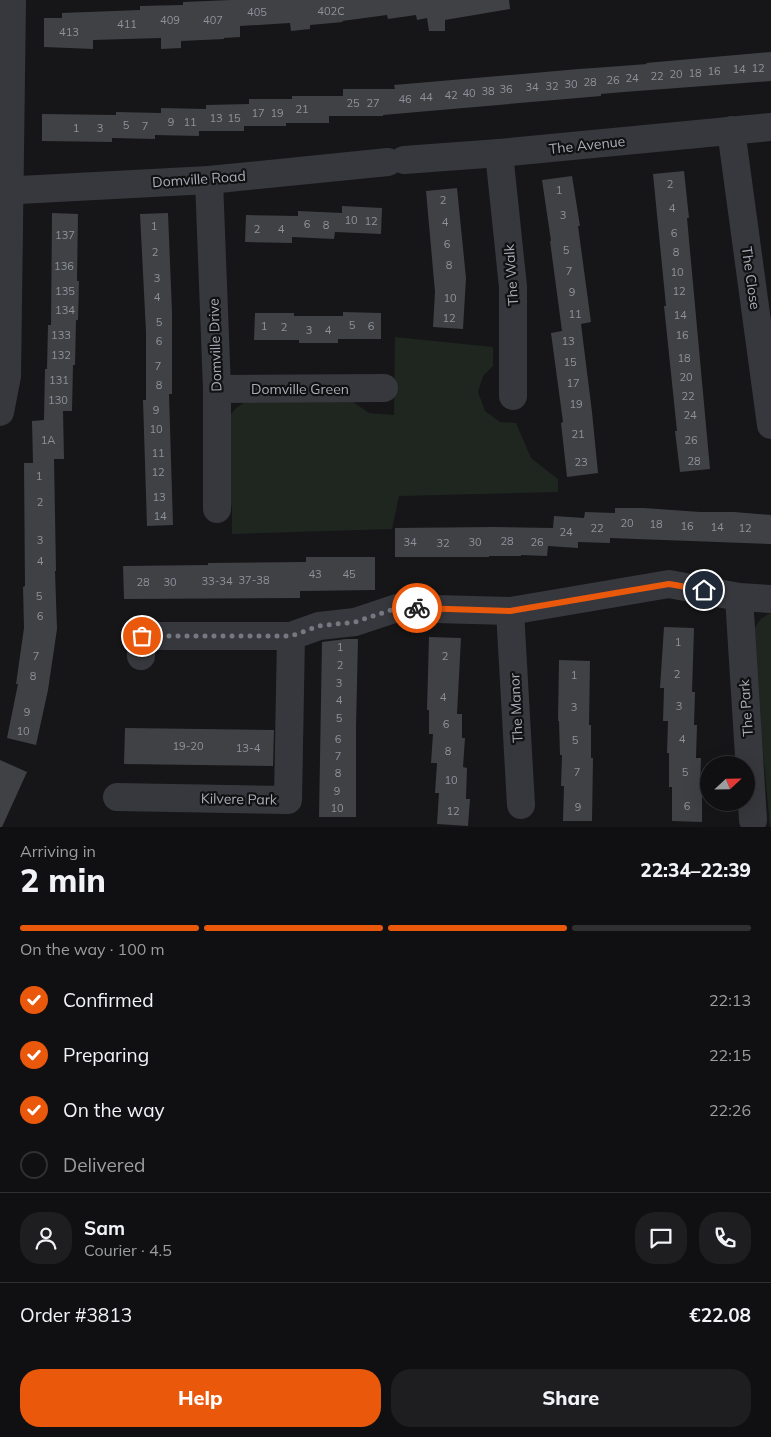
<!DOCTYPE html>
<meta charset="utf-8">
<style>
body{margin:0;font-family:Mulish,sans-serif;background:#1e1e20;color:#f1f3f6;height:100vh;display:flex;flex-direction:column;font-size:19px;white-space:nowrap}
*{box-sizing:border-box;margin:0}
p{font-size:16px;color:#9c9d9f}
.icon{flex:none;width:28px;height:28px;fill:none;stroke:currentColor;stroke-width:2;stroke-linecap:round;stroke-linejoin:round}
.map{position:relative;height:827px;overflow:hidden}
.side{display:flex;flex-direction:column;background:#101012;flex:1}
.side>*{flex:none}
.needle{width:32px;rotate:68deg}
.buttons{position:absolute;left:700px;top:756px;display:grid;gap:10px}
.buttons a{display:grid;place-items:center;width:55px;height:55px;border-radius:50%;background:#101012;box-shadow:0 5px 20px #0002,0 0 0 1px #303032;font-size:25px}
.pin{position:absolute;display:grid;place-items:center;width:42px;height:42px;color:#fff;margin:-21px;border:2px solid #fff;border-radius:50%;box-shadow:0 1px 5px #0007}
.courier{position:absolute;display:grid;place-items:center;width:50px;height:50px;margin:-25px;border:4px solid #ea580c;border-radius:50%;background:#fff;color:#222;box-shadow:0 1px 6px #0007}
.summary em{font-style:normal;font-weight:800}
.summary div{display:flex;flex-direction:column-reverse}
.summary{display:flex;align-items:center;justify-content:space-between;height:85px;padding:0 20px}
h1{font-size:32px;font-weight:800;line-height:38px}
.bar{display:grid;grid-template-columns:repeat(4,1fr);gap:8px 5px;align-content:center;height:60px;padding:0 20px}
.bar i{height:6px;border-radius:4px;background:#303032}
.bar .current{background:#ea580c}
.bar p{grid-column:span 4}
.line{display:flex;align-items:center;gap:12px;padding:0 20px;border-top:1px solid #303032}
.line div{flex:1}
.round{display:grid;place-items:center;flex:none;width:52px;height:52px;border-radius:20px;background:#1e1e20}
ol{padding:0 20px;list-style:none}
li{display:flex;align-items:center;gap:15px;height:55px}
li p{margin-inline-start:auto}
li .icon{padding:5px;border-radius:50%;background:#ea580c;color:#fff;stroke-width:4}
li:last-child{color:#9c9d9f}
li i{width:28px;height:28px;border:2px solid #303032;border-radius:50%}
.action{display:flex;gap:10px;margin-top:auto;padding:10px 20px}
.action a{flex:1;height:58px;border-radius:20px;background:#ea580c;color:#fff;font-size:20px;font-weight:800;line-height:58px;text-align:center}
.action a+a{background:#1e1e20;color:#f1f3f6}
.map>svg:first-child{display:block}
.green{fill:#1e261f}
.building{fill:#404145}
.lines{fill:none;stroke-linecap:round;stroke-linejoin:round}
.minor{stroke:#37383d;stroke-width:28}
.done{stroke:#757880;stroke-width:5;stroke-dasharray:0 9}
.route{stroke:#ea580c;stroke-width:6}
.labels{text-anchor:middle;stroke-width:4.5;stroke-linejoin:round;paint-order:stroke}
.number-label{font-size:11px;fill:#8e929b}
.street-label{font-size:14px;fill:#a8adb8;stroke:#111113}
</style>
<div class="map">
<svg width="771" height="827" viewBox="0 0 771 827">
<rect width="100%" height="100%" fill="#161618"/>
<g class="green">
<polygon points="395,337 493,347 493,366 483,376 478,392 485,411 500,422 516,423 531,458 558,479 558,492 399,496 392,529 232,534 232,507 224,497 228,418 236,408 245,402 353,402 369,413 394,415"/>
<path d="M771,613V827H770L752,637C756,624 758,619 771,613Z"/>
</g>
<g class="building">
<polygon points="231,0 509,0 510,9 445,20 445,31 429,31 427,18 417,20 416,15 388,19 387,15 342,21 343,22 310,25 310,29 291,31 290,23 240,26 240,37 224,38 224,39 181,41 181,48 161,49 161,38 93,40 93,49 44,47 44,18 62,18 62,13 140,10 140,6 183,5 183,2"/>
<polygon points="771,52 771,81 624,92 601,94 601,96 383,115 383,116 329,116 329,123 286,123 286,126 244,126 244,131 199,131 199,136 155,135 155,139 112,138 112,142 42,141 42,114 116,115 116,112 161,113 161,108 206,109 206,105 249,104 249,99 292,99 292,96 343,96 343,89 395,89 394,85 579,69 621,66 647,64 646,63"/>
<polygon points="684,171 689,218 687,218 710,469 680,472 675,431 677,431 664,306 666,306 653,174"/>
<polygon points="572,176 580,226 578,226 591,322 581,324 592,412 598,473 567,477 561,423 563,422 551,333 562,331 550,241 551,241 542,180"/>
<polygon points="457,188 466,278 463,329 433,327 435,292 426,191"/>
<polygon points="342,206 382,208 381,234 335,232 334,239 292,237 292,243 245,242 246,215 298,216 298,211 342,213"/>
<polygon points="52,213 78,214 77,281 79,281 78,320 76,320 75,365 73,365 72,411 63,411 64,459 54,459 56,571 55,571 57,629 48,690 36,745 7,738 18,684 16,684 24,628 23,587 25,586 24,463 33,463 32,421 44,420 45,369 47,369 48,325 51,325"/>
<polygon points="168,213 172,312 172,394 169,394 173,525 147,526 143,400 146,400 146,332 140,214"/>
<polygon points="343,312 381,313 381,339 338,339 338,343 299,343 299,340 254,340 255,313 294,313 294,316 343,316"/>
<polygon points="615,508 644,508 700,512 734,512 771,515 771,544 610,538 610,543 578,542 578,548 548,546 547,556 521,555 521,556 489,556 489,557 395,557 395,528 494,527 553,528 554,516 584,518 585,512 615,513"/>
<polygon points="306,557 375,557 375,590 300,591 300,598 124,599 123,566 208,565 208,563 306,562"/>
<polygon points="664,627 694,628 692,692 695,692 694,725 697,725 696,758 701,758 700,791 702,791 702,822 672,821 672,787 669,787 669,753 667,753 668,721 663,721 664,688 660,688"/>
<polygon points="429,637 461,638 457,714 462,714 462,738 465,738 463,767 467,768 466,799 470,799 468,826 437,824 439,793 435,793 437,763 431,763 433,734 429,734 429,710 427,710"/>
<polygon points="346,639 358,639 356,727 356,817 319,817 322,642"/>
<polygon points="559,660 590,661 589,725 591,725 591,758 593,758 592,821 563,821 564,786 561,786 562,755 560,755 559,721 558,721"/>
<polygon points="125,728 274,730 273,766 124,764"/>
<polygon points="0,760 27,772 2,827 0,827"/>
</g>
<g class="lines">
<g class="minor">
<polyline points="731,130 771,425"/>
<polyline points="499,153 513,287 513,396"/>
<polyline points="404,160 499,153 771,127"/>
<polyline points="209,180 217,389 217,509"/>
<polyline points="0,191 209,180 388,162"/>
<polyline points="217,389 384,388"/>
<polyline points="0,412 7,376 12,0"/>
<polyline points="739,597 753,820"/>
<polyline points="510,611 521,805"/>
<polyline points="141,656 142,636 291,636 319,626 355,622 397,608 510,611 669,584 739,597 771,599"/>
<polyline points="117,797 288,800 291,636"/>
</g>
</g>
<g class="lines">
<polyline class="done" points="142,636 291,636 319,626 355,622 397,608 417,608"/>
<polyline class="route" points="417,608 510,611 669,584 704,590"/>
</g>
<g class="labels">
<g class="number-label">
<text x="331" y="15">402C</text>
<text x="257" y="16">405</text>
<text x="170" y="24">409</text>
<text x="213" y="24">407</text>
<text x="127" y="28">411</text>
<text x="69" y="36">413</text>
<text x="758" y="72">12</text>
<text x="739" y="73">14</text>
<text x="714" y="75">16</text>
<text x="695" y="77">18</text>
<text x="676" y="78">20</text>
<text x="657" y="80">22</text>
<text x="632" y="82">24</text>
<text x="613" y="84">26</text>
<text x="590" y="86">28</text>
<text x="571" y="88">30</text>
<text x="552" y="90">32</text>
<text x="532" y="91">34</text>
<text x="506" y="93">36</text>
<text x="488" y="95">38</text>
<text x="469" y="97">40</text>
<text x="451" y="99">42</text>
<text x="426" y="101">44</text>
<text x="405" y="103">46</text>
<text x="353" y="107">25</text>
<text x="373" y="107">27</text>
<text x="302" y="113">21</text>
<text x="258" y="117">17</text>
<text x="277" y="117">19</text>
<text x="216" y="122">13</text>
<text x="234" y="122">15</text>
<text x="171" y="126">9</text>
<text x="190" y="126">11</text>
<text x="126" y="129">5</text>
<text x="145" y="130">7</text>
<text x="76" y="132">1</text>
<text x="100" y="132">3</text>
<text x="670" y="188">2</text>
<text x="559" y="194">1</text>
<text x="443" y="204">2</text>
<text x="672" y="212">4</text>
<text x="563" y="219">3</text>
<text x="351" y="224">10</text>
<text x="371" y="225">12</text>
<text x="445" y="226">4</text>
<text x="307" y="228">6</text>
<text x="326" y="229">8</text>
<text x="154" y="230">1</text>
<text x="257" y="233">2</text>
<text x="281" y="233">4</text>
<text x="674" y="237">6</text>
<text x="65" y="239">137</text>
<text x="447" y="248">6</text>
<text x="566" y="254">5</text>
<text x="155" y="256">2</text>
<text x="676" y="256">8</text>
<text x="449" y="269">8</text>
<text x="64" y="270">136</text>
<text x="569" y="275">7</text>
<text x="677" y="276">10</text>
<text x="157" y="282">3</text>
<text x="65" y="295">135</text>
<text x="679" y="295">12</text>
<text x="572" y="296">9</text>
<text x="157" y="301">4</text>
<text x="450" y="302">10</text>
<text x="65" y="314">134</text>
<text x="575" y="318">11</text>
<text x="680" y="319">14</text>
<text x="449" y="322">12</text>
<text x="159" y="326">5</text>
<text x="352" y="329">5</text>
<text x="264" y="330">1</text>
<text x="371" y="330">6</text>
<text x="284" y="331">2</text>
<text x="309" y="334">3</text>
<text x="328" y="334">4</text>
<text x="61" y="339">133</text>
<text x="682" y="339">16</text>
<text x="159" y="345">6</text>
<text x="568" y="345">13</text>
<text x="61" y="359">132</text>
<text x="684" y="362">18</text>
<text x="570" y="366">15</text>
<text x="158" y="370">7</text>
<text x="686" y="381">20</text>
<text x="59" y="384">131</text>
<text x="573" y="387">17</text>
<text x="159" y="389">8</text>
<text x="688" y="400">22</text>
<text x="58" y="404">130</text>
<text x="576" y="408">19</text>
<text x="156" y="414">9</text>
<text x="690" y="419">24</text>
<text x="156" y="433">10</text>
<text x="578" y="438">21</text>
<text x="48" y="444">1A</text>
<text x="691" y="444">26</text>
<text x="158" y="457">11</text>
<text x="694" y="465">28</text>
<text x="581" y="466">23</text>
<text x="158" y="476">12</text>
<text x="39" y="480">1</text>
<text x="159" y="501">13</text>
<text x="40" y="506">2</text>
<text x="160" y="520">14</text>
<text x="627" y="527">20</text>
<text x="656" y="528">18</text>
<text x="687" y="530">16</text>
<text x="717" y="531">14</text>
<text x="597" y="532">22</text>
<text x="745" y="532">12</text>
<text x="566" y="536">24</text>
<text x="40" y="544">3</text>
<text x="507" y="545">28</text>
<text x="410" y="546">34</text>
<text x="475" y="546">30</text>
<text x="537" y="546">26</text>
<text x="443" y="547">32</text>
<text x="40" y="565">4</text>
<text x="315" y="578">43</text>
<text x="349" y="578">45</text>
<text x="254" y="584">37-38</text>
<text x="217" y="585">33-34</text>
<text x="143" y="586">28</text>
<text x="170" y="586">30</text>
<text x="39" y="600">5</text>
<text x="40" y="620">6</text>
<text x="678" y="646">1</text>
<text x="340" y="651">1</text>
<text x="36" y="660">7</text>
<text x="445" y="660">2</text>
<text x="340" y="669">2</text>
<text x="677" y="678">2</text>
<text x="574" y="679">1</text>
<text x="33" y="680">8</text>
<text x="339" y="687">3</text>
<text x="443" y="701">4</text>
<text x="339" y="704">4</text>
<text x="679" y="710">3</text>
<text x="574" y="711">3</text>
<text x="27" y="716">9</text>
<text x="339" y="722">5</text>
<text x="446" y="728">6</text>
<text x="23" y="735">10</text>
<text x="338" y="743">6</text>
<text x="682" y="743">4</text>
<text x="575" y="744">5</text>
<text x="188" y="750">19-20</text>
<text x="248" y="752">13-4</text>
<text x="448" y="755">8</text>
<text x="338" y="760">7</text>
<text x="577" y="776">7</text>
<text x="685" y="776">5</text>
<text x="338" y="777">8</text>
<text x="451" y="784">10</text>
<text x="337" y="795">9</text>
<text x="687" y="810">6</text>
<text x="578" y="811">9</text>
<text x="337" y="812">10</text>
<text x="453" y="815">12</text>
</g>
<g class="street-label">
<text transform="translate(587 145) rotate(-6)" y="5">The Avenue</text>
<text transform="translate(199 179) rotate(-4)" y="5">Domville Road</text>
<text transform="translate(511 275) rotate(-94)" y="5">The Walk</text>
<text transform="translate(751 278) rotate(82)" y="5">The Close</text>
<text transform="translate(215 345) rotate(-92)" y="5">Domville Drive</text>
<text x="300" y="394">Domville Green</text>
<text transform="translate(516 708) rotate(-93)" y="5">The Manor</text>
<text transform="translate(746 708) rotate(-94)" y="5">The Park</text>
<text transform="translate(239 799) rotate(1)" y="5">Kilvere Park</text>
</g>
</g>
</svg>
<div class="buttons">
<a><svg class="needle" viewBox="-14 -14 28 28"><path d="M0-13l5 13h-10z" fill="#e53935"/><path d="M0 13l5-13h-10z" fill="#9c9d9f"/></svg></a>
</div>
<div class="pin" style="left:142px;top:636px;background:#ea580c"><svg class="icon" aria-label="bag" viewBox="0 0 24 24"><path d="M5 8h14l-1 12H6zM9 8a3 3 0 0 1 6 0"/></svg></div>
<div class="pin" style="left:704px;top:590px;background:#1f2937"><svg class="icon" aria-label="home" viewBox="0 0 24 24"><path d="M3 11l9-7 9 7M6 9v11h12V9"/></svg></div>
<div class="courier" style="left:417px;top:608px"><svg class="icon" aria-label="bike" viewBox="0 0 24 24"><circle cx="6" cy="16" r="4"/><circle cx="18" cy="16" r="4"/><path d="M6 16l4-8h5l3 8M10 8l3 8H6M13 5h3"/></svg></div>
</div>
<section class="side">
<div class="summary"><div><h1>2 min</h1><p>Arriving in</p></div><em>22:34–22:39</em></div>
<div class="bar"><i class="current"></i><i class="current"></i><i class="current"></i><i></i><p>On the way · 100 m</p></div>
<ol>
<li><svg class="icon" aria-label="check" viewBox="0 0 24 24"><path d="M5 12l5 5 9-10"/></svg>Confirmed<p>22:13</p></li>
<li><svg class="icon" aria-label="check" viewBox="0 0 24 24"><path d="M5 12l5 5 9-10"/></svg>Preparing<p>22:15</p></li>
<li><svg class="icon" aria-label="check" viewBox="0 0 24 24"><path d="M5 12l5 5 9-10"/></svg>On the way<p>22:26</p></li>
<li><i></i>Delivered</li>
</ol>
<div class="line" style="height:90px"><a class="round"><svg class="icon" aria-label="person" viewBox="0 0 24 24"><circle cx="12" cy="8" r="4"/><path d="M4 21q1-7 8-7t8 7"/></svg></a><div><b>Sam</b><p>Courier · 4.5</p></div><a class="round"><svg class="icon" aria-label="chat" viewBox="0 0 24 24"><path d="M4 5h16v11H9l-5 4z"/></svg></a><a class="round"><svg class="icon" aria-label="phone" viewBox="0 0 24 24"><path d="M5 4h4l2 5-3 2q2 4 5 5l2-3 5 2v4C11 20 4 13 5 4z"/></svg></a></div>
<div class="line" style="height:65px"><div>Order #3813</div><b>€22.08</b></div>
<div class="action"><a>Help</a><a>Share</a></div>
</section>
